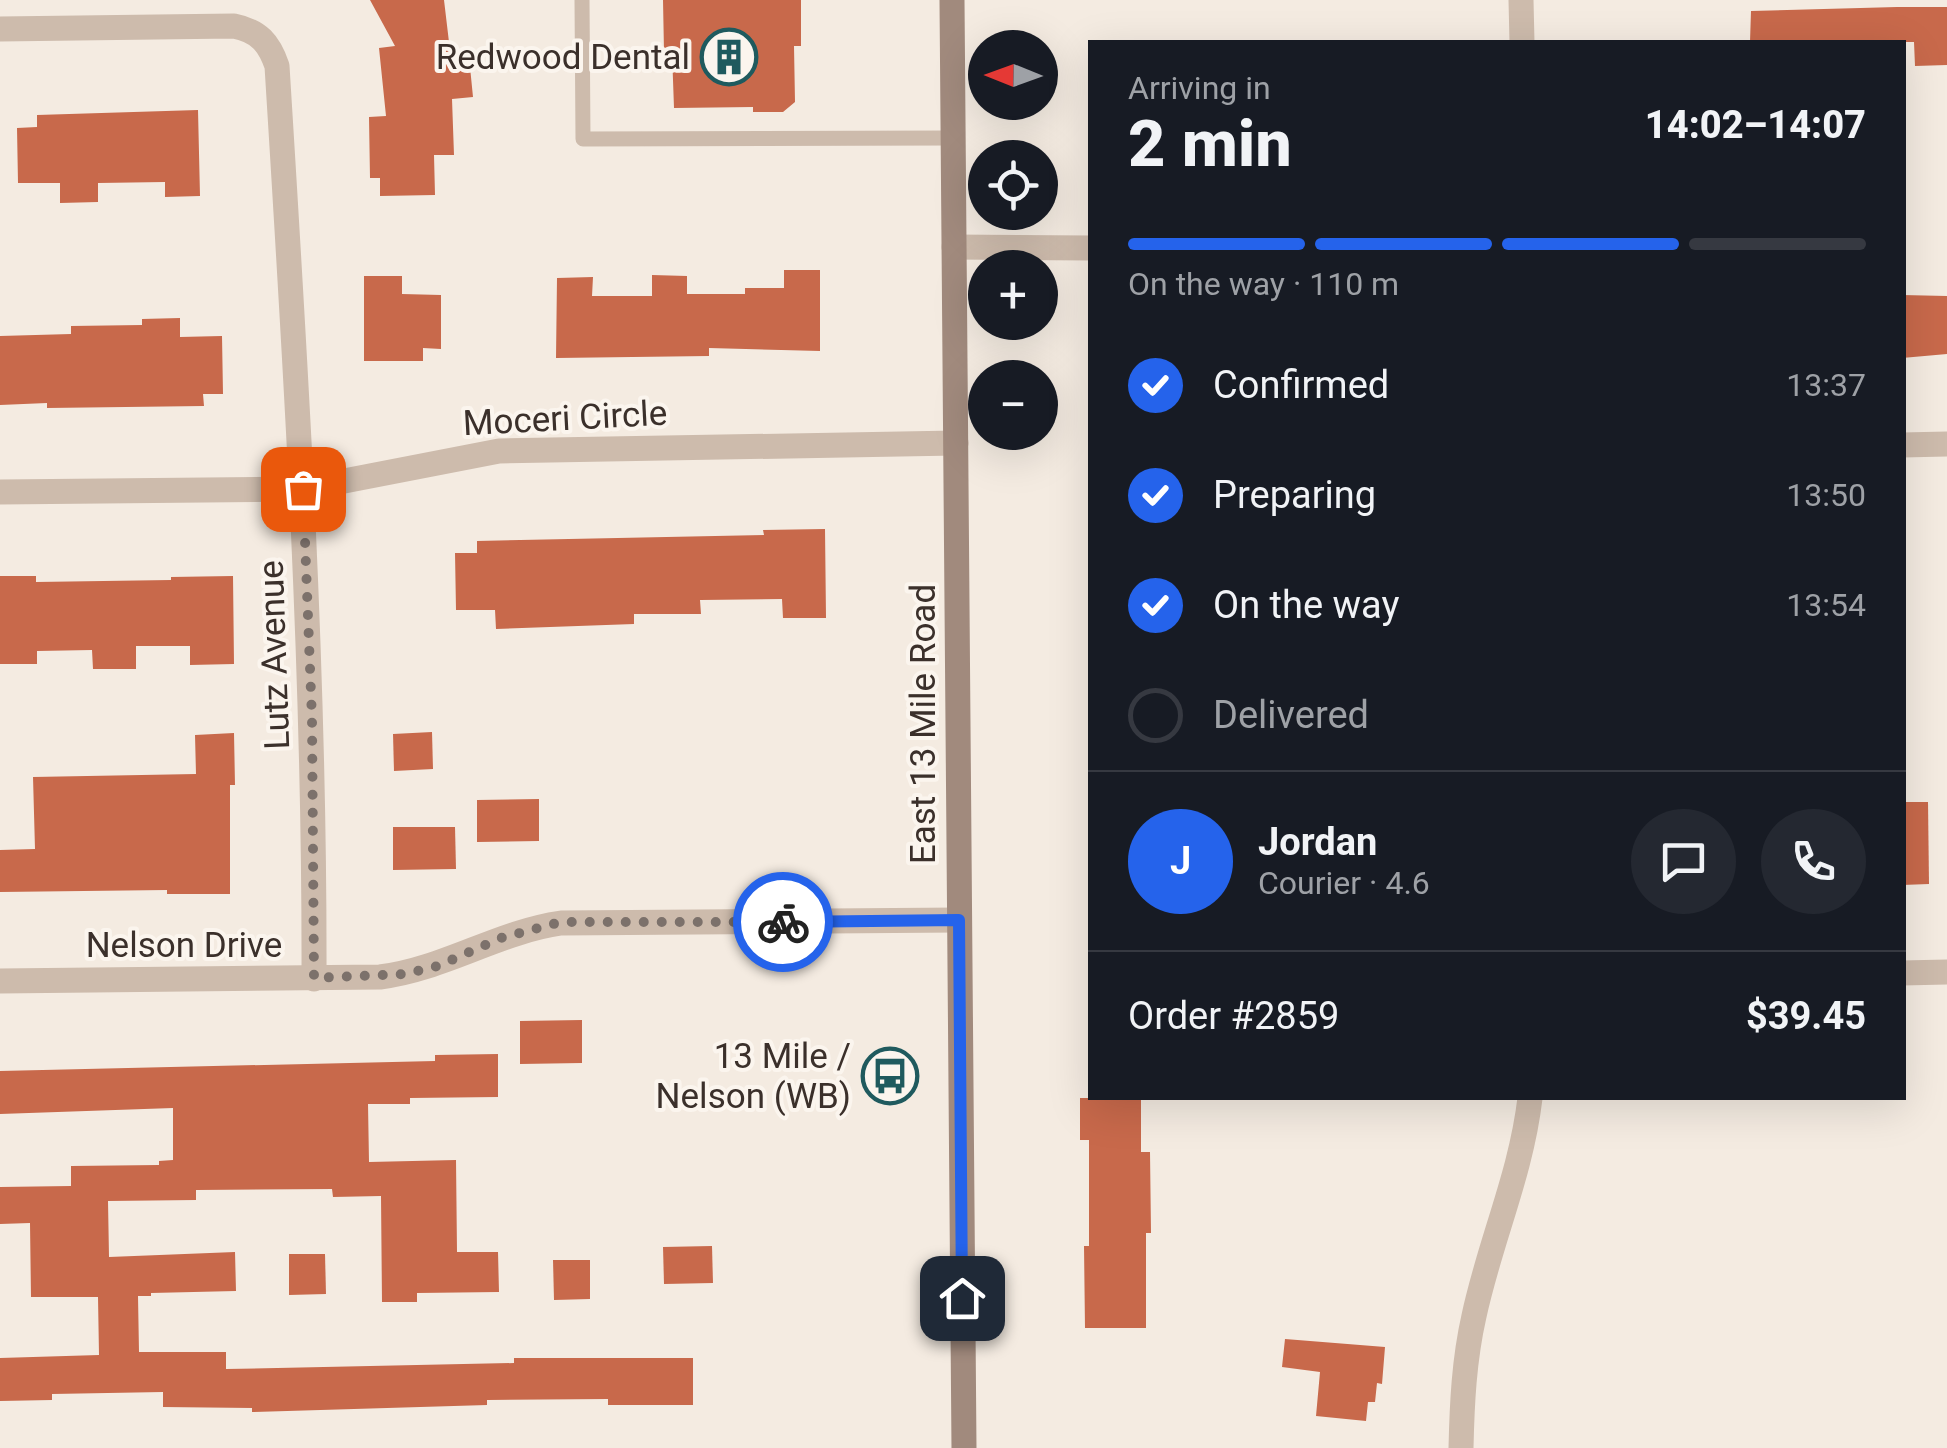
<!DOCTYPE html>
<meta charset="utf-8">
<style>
body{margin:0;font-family:Roboto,sans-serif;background:#242831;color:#f1f3f6;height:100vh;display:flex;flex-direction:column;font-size:38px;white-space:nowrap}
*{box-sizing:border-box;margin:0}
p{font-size:32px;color:#9ea1a6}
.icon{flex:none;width:55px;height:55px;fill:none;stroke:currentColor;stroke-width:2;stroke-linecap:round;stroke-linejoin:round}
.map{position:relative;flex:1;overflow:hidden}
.details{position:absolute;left:1088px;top:40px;width:818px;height:1060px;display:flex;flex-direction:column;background:#171b24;border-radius:0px;box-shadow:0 10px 40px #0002}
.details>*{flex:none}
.needle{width:65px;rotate:271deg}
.buttons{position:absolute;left:968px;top:30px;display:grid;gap:20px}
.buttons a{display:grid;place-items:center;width:90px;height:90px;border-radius:50%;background:#171b24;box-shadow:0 10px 40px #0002;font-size:50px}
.pin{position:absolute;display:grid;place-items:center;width:85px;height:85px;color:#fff;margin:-42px;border-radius:20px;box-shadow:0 5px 15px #0006}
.courier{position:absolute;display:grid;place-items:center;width:100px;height:100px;margin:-50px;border:8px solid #2563eb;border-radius:50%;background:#fff;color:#222;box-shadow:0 2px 12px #0007}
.overview em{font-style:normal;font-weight:800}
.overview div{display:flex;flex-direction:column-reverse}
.overview{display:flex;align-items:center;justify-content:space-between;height:170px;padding:0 40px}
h1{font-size:65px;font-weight:800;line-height:75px}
.bar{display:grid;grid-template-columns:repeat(4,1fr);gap:15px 10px;align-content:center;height:120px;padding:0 40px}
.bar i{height:12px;border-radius:8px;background:#363941}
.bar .active{background:#2563eb}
.bar p{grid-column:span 4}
.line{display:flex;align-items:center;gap:25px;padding:0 40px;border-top:2px solid #363941}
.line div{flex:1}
.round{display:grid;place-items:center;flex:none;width:105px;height:105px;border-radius:52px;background:#242831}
ol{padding:0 40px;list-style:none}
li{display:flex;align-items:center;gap:30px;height:110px}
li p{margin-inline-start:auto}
li .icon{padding:10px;border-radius:50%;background:#2563eb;color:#fff;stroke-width:4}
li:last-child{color:#9ea1a6}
li i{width:55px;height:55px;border:5px solid #363941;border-radius:50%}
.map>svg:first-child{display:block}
.building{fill:#c8694b}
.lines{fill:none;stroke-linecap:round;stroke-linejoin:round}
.service{stroke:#cdbbac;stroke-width:15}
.minor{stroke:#cdbbac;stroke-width:25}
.secondary{stroke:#a18a7d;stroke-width:25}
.done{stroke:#7c716b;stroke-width:10;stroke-dasharray:0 18}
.route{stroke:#2563eb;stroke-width:12}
.labels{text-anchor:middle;stroke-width:8;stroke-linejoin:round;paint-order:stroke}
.poi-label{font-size:35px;fill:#3b302b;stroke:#fbf5ee;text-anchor:end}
.street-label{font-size:35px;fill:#3b302b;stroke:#fbf5ee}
</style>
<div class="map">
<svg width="1947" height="1448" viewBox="0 0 1947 1448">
<rect width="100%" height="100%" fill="#f4ebe1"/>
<g class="building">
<polygon points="370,0 444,0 451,59 469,57 473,97 452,99 454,155 434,155 435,195 380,196 380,178 370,178 369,117 386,116 379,48 395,46"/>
<polygon points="663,0 801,0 801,46 794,46 795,102 783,112 753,112 753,107 674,108 672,52 664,52"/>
<polygon points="1897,7 1947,7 1947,65 1915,66 1914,42 1750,42 1751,11"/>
<polygon points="198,110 200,196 165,197 165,182 98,183 98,202 60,203 60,183 18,183 17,128 37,127 37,115"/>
<polygon points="784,270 820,270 820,351 709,348 709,356 556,358 557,278 593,277 592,296 652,296 652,275 687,276 687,294 745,294 745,288 784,288"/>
<polygon points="364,276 402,276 402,294 441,295 441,349 423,348 423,361 364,361"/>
<polygon points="1902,295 1947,296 1947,354 1902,358"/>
<polygon points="180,318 180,337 222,336 223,394 203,394 204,406 47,408 47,403 0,405 0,336 71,334 71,326 142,325 142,319"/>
<polygon points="825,529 826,618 783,618 782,599 700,600 701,614 634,614 634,624 496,629 495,610 456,610 455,553 477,553 477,541 764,535 763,530"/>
<polygon points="0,576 36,576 36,582 171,580 171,577 233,576 234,664 190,665 190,646 136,646 136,669 93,669 92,650 37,651 37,664 0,664"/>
<polygon points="432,732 433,769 394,771 393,734"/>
<polygon points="234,733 235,785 230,785 230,894 167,894 167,890 0,892 0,850 35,849 33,777 196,774 195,735"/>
<polygon points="539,799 539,841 477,842 477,800"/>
<polygon points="1902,802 1928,802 1929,884 1902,885"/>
<polygon points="393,827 455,827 456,869 393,870"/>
<polygon points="582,1020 582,1063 520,1064 520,1021"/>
<polygon points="498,1054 498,1097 410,1098 410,1104 368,1104 369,1162 456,1160 457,1252 498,1252 499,1292 417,1293 417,1302 382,1302 381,1196 333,1197 332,1189 196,1190 196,1200 108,1201 109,1257 235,1252 236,1291 151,1293 151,1296 138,1296 139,1352 226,1352 226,1369 514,1363 514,1358 693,1358 693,1405 608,1405 608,1399 487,1400 487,1405 252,1412 252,1408 163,1407 163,1392 52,1394 52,1400 0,1401 0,1358 99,1355 98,1297 31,1297 30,1223 0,1224 0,1187 71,1186 71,1166 159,1165 159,1161 173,1160 173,1108 0,1114 0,1071 435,1061 435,1055"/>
<polygon points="1080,1098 1141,1098 1141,1152 1150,1152 1151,1233 1146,1233 1146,1328 1085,1328 1084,1246 1089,1246 1089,1140 1080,1140"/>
<polygon points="712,1246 713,1283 664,1284 663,1247"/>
<polygon points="289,1254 325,1254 326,1294 289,1295"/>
<polygon points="553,1260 590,1260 590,1299 554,1300"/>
<polygon points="1285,1339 1385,1347 1382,1384 1377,1383 1375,1402 1368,1402 1366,1421 1316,1416 1320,1372 1282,1367"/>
</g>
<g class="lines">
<polyline class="service" points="582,0 583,139 953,138"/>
<g class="minor">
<polyline points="1521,0 1522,42"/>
<path d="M0,29L234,26C259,31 269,43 277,66C296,370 315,674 314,979"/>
<polyline points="954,247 1090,248"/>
<polyline points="1902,445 1947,444"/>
<polyline points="0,492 303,489 499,451 956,443"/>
<polyline points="1902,973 1947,972"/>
<path d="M0,981L380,977C444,969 498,932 561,923L959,920"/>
<path d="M1461,1448C1462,1404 1464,1360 1474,1316C1490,1241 1521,1175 1530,1098"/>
</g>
<polyline class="secondary" points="952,0 964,1448"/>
</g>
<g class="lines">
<polyline class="done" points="303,489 312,719 314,978 405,974 438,966 501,938 561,922 783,922"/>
<polyline class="route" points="783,922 959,920 962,1298"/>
</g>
<defs>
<g id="building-ring" transform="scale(2.875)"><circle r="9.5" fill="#fbf5ee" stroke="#1f5a5e" stroke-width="1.5"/><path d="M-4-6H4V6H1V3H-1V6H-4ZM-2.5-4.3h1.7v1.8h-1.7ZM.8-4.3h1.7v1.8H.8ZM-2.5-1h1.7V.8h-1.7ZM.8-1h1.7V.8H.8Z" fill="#1f5a5e"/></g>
<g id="bus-ring" transform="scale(2.875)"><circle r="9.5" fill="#fbf5ee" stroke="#1f5a5e" stroke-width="1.5"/><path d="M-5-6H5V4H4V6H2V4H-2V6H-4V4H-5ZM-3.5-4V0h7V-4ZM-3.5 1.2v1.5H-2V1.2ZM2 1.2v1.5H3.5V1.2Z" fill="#1f5a5e"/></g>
</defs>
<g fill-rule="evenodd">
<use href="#building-ring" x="729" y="57"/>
<use href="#bus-ring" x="890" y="1076"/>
</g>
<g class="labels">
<g class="poi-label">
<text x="690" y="69">Redwood Dental</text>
<text x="851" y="1068">13 Mile /<tspan x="851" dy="40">Nelson (WB)</tspan></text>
</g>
<g class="street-label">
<text transform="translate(565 418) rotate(-3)" y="12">Moceri Circle</text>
<text transform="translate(274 655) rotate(-92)" y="12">Lutz Avenue</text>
<text transform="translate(923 724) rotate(-90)" y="12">East 13 Mile Road</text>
<text x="184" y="957">Nelson Drive</text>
</g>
</g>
</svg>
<div class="buttons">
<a><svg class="needle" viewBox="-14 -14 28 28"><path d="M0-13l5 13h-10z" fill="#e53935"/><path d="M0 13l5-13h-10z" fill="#9ea1a6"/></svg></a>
<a><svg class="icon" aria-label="locate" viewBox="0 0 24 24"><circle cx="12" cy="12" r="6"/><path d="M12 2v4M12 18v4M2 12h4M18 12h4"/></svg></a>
<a>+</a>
<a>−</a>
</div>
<div class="pin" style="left:303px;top:489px;background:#ea580c"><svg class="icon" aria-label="bag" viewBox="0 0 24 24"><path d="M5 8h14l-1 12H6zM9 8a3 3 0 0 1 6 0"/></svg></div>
<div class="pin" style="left:962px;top:1298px;background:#1f2937"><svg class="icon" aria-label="home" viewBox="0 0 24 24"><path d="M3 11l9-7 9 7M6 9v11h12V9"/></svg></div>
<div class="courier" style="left:783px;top:922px"><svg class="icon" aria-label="bike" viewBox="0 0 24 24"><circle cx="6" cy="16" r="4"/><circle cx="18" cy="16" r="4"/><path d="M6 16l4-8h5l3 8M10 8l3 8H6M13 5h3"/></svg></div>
<section class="details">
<div class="overview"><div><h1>2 min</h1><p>Arriving in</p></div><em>14:02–14:07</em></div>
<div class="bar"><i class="active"></i><i class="active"></i><i class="active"></i><i></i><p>On the way · 110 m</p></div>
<ol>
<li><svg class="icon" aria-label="check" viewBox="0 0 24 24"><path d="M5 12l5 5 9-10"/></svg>Confirmed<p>13:37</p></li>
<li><svg class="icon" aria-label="check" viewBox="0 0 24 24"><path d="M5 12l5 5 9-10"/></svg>Preparing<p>13:50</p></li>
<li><svg class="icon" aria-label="check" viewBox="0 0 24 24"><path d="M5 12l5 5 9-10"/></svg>On the way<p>13:54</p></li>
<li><i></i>Delivered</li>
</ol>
<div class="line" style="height:180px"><b class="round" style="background:#2563eb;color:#fff">J</b><div><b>Jordan</b><p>Courier · 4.6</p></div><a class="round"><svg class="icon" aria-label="chat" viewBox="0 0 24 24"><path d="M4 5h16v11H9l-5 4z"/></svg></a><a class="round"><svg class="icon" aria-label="phone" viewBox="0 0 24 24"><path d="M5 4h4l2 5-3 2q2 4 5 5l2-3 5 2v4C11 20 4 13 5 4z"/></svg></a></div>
<div class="line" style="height:130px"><div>Order #2859</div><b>$39.45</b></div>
</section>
</div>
